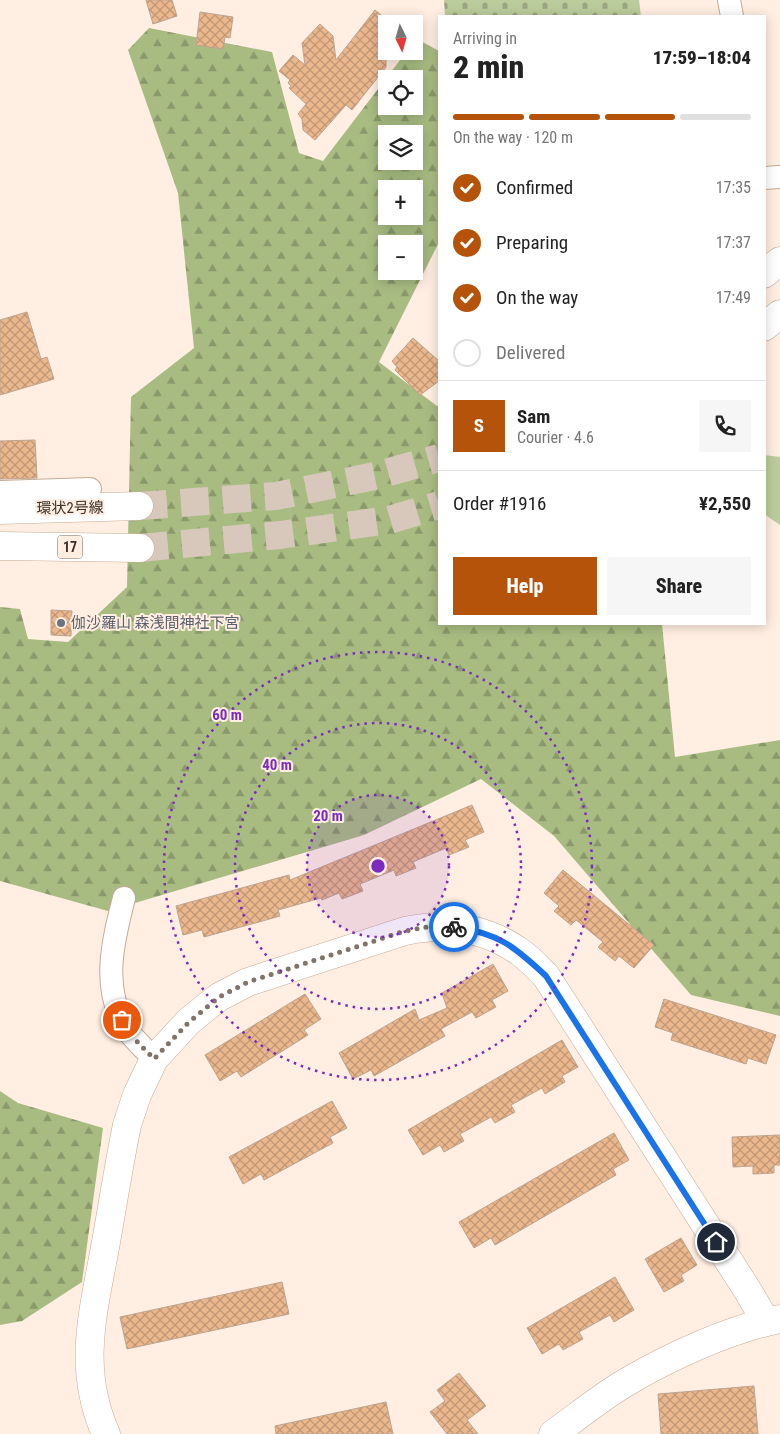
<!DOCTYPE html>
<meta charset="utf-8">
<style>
body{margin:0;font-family:"Roboto Condensed","Noto Sans JP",sans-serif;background:#f6f6f6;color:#222;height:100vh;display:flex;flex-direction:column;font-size:19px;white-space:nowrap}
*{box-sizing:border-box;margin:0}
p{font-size:16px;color:#767676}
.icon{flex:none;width:28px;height:28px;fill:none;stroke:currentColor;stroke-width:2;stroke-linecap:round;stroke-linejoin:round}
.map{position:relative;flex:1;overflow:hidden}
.sheet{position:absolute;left:438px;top:15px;width:328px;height:610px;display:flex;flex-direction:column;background:#fff;border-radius:0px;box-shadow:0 2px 12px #0003}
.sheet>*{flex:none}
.needle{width:32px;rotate:175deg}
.buttons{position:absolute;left:378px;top:15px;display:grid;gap:10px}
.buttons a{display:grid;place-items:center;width:45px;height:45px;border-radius:0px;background:#fff;box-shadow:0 2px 12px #0003;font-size:25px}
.pin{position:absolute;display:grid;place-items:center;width:42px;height:42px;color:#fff;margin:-21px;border:2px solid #fff;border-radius:50%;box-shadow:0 1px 5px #0007}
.courier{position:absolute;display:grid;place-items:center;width:50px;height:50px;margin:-25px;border:4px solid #1a73e8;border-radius:50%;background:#fff;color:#222;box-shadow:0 1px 6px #0007}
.headline em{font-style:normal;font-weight:800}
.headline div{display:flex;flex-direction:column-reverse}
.headline{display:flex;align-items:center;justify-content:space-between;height:85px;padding:0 15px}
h1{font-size:32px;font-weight:800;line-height:38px}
.bar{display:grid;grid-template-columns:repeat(4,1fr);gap:8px 5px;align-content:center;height:60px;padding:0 15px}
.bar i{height:6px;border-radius:4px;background:#e0e0e0}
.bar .selected{background:#b45309}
.bar p{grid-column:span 4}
.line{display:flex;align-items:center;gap:12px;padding:0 15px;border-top:1px solid #e0e0e0}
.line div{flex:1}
.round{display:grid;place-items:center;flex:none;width:52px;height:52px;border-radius:0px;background:#f6f6f6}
ol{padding:0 15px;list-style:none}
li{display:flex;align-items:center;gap:15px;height:55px}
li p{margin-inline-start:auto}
li .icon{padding:5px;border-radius:50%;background:#b45309;color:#fff;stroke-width:4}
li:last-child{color:#767676}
li i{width:28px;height:28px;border:2px solid #e0e0e0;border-radius:50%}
.action{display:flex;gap:10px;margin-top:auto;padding:10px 15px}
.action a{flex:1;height:58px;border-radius:0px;background:#b45309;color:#fff;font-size:20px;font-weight:800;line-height:58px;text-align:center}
.action a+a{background:#f6f6f6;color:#222}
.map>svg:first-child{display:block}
.forest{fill:url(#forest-firs);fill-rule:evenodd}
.cemetery{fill:url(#cemetery-stones)}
.park{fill:#bbcc9c}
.building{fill:url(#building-cross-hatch);stroke:#bda48f}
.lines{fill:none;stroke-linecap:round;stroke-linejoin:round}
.primary-tunnel{stroke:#d8c8bc;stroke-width:28;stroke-dasharray:28 14;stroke-linecap:butt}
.minor-casing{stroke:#c5ab96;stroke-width:24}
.tertiary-casing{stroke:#c5ab96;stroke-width:29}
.primary-casing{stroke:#c5ab96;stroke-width:29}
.minor{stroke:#fff;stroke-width:22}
.tertiary{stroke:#fff;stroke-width:28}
.primary{stroke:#fff;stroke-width:28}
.done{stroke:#807369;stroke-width:5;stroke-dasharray:0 9}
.route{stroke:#1a73e8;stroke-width:6}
.ring{fill:none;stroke:#7b2cbf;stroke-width:2.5;stroke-dasharray:2.5 5}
.worship-dot{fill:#6b7280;stroke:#ffeee1;stroke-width:2}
.labels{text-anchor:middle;stroke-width:4;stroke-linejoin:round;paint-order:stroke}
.shield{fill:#ffeee1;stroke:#766a60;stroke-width:1}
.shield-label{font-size:14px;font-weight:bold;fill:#3b3128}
.street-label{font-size:15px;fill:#3b3128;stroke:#ffeee1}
.worship-label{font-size:15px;fill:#5b616d;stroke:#ffeee1;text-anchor:start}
.centre{fill:#7b2cbf;stroke:#ffeee1;stroke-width:2.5}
.ring-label{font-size:15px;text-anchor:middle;font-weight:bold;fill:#7b2cbf;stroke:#ffeee1;stroke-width:4;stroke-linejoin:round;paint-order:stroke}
</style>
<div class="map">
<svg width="780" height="1434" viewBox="0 0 780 1434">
<defs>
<pattern id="forest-firs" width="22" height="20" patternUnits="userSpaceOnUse" patternTransform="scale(1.25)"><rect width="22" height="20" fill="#a8bc82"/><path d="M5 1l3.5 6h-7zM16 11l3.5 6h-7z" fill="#8a996a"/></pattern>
<pattern id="cemetery-stones" width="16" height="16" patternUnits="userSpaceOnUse" patternTransform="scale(1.25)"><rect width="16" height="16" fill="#bbcc9c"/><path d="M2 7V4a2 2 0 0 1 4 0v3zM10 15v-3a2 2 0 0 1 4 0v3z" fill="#99a67f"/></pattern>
<pattern id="building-cross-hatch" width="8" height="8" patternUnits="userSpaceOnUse" patternTransform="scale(1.25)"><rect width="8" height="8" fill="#ebb88e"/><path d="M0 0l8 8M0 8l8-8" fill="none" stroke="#c09674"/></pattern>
</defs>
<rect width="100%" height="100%" fill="#ffeee1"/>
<g class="forest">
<path d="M149,28L272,52L299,153L323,161L407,51H414V43L417,39L439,51V242L379,362L437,406H439V624H662L675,757L780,740V1016L691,995L554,836L481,779L364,835L108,911L0,881V607L20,609L28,639L68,642L127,587L131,397L194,348L178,193L128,50ZM386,79H414V106H386ZM386,134H414V161H386ZM386,189H414V216H386ZM386,244H414V271H386Z"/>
<polygon points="0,1091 18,1103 103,1128 82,1282 22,1321 0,1325"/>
</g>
<polygon class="cemetery" points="444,0 639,0 641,16 445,16"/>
<polygon class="park" points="764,455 780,457 780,525 764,514"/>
<g class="building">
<polygon points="146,0 172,0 177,16 153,24"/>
<polygon points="375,10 386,19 386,67 352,110 346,105 315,140 303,130 302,119 298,114 306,104 289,88 291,86 288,83 290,80 279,71 293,55 305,65 302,43 320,24 333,36 336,60"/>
<polygon points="200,12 233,17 230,38 225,37 223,49 196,45"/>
<polygon points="27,312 41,359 47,357 54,379 0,395 0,320"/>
<polygon points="413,338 439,361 439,381 420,395 395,370 397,367 392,361"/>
<polygon points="35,440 37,478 0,479 0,441"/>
<polygon points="51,610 72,611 71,636 51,635"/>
<polygon points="472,805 484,832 465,840 469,847 449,855 446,848 413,862 416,868 396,876 394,870 360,884 363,891 342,899 339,893 322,900 321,898 278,910 280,916 259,922 204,937 202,930 183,935 176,906 289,875 290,880"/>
<polygon points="563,870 654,945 634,968 619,956 615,961 598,947 603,942 576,920 571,925 554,911 559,906 544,893"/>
<polygon points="493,964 508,991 492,1000 496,1007 476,1018 472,1012 441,1029 445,1036 374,1076 371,1070 353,1079 339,1053 415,1009 419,1020 447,1008 442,993"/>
<polygon points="305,994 321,1019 304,1030 308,1035 241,1077 237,1071 220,1081 205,1055"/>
<polygon points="664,999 776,1035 766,1064 748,1058 746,1064 671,1040 673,1033 655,1027"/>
<polygon points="562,1040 578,1067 562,1076 565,1082 545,1094 542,1088 511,1105 515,1112 495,1123 491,1117 460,1134 464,1141 444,1152 440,1145 423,1155 408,1130"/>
<polygon points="332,1101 347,1128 330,1137 333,1143 264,1180 261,1174 243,1184 229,1157"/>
<polygon points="614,1133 629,1160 613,1169 616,1175 495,1245 491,1238 474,1248 459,1222"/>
<polygon points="780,1135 780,1165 774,1165 774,1173 753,1174 753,1166 733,1167 732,1137"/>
<polygon points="681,1238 697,1265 681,1275 684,1281 664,1292 645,1259"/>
<polygon points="615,1277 634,1310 614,1322 610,1315 579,1332 583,1339 563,1350 559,1344 542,1354 527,1328"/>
<polygon points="282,1282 289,1314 127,1349 120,1317"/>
<polygon points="459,1373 486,1406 467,1420 478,1434 447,1434 430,1412 445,1401 437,1390"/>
<polygon points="754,1386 758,1434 661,1434 658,1394"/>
<polygon points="386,1402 393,1434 276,1434 275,1426"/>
</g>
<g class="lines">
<g class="primary-tunnel">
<polyline points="139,506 276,496 375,476 439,458"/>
<polyline points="140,548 280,535 389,520 439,505"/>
</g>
<g class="minor-casing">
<g id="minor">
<polyline points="729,0 732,16"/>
<polyline points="764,178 780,177"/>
<polyline points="0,492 90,489"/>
<path d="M124,898C113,941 101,987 126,1028C133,1039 145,1049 154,1059"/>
</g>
</g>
<g class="tertiary-casing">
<g id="tertiary">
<path d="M106,1434C76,1367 94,1310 106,1242C113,1203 119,1164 127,1125L137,1095L154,1059L189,1021L219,997L248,982L405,931C447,922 485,927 520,952C530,959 538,968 546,976L748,1291L766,1322"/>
<path d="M553,1434C577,1417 600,1398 625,1383C669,1357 729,1329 780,1319"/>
</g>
</g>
<g class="primary-casing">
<g id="primary">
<polyline points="764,274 780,261"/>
<polyline points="764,327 780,314"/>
<polyline points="0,510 139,506"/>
<polyline points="0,546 140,548"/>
</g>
</g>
<use href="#minor" class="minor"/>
<use href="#tertiary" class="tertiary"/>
<use href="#primary" class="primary"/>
</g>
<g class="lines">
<polyline class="done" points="122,1020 126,1030 154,1059 189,1022 219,997 248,982 405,931 427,927 454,927"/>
<path class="route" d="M454,927C498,933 514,946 546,976L716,1242"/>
</g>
<circle cx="378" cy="866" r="71" fill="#7b2cbf" fill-opacity=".12"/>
<g class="ring">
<circle cx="378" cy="866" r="71"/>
<circle cx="378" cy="866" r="143"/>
<circle cx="378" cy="866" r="214"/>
</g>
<circle class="worship-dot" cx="61" cy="623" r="5"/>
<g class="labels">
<rect class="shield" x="57.5" y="535.5" width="25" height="23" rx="4"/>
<g class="shield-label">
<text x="70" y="552">17</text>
</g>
<g class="street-label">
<text transform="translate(70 508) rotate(-1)" y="5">環状2号線</text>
</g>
<g class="worship-label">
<text x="71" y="628">伽沙羅山 森浅間神社下宮</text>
</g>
</g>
<circle cx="378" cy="866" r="8" class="centre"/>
<g class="ring-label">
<text x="227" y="720">60 m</text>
<text x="277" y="770">40 m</text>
<text x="328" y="821">20 m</text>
</g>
</svg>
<div class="buttons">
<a><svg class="needle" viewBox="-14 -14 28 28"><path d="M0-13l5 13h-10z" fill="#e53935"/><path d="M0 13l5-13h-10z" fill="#767676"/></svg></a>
<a><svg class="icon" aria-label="locate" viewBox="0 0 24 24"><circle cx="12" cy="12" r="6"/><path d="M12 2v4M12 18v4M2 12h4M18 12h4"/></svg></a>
<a><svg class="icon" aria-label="layers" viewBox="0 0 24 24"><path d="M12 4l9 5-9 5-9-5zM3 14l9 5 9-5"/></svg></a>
<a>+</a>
<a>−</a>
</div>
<div class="pin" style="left:122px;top:1020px;background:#ea580c"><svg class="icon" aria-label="bag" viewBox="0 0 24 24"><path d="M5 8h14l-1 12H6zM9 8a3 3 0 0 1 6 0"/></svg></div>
<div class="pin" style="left:716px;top:1242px;background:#1f2937"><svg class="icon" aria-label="home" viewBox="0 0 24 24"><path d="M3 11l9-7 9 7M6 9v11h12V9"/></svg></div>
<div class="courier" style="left:454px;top:927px"><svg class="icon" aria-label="bike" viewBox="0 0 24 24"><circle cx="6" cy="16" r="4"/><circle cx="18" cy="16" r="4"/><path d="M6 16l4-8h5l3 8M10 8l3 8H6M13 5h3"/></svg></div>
<section class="sheet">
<div class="headline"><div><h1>2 min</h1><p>Arriving in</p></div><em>17:59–18:04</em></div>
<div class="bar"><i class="selected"></i><i class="selected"></i><i class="selected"></i><i></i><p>On the way · 120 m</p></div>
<ol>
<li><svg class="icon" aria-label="check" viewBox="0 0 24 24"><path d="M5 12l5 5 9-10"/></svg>Confirmed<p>17:35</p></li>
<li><svg class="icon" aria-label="check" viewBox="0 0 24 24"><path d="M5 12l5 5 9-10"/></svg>Preparing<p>17:37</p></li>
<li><svg class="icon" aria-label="check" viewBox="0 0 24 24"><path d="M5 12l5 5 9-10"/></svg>On the way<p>17:49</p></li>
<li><i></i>Delivered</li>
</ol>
<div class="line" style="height:90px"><b class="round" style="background:#b45309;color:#fff">S</b><div><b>Sam</b><p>Courier · 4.6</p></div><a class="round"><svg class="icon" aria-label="phone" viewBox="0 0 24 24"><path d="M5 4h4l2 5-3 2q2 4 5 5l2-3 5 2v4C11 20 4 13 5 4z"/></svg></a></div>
<div class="line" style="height:65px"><div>Order #1916</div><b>¥2,550</b></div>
<div class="action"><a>Help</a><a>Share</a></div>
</section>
</div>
